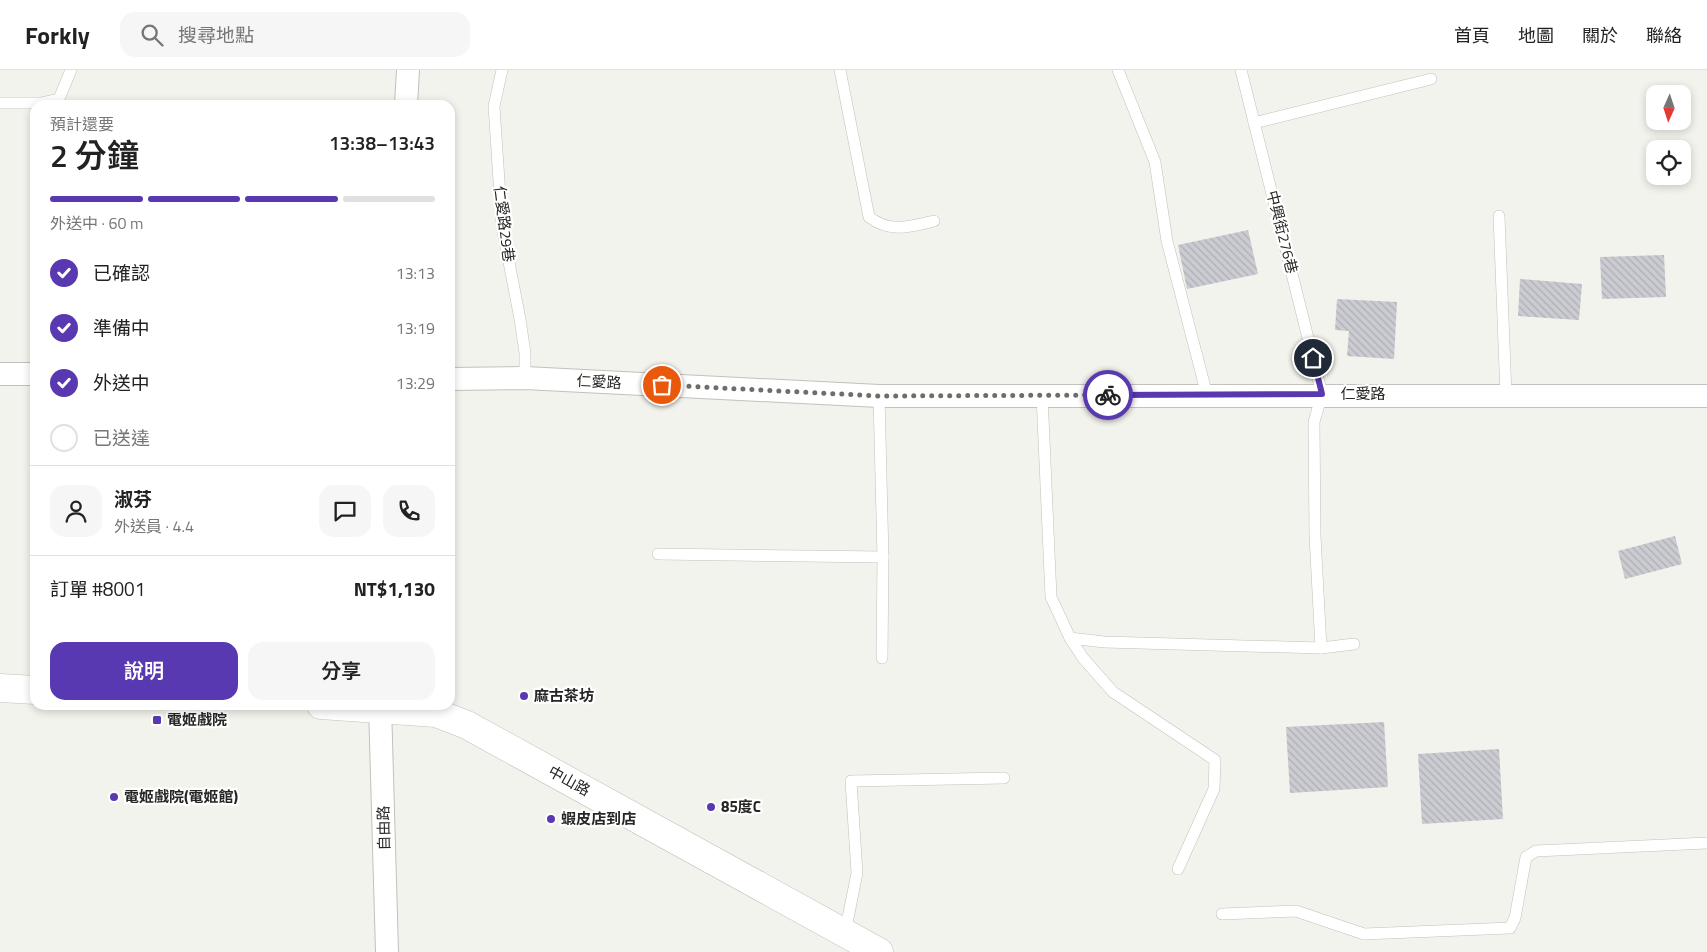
<!DOCTYPE html>
<html lang="zh-TW">
<meta charset="utf-8">
<style>
body{margin:0;font-family:"Titillium Web","Noto Sans TC",sans-serif;background:#f6f6f6;color:#222;height:100vh;display:flex;flex-direction:column;font-size:19px;white-space:nowrap}
*{box-sizing:border-box;margin:0}
p{font-size:16px;color:#767676}
.icon{flex:none;width:28px;height:28px;fill:none;stroke:currentColor;stroke-width:2;stroke-linecap:round;stroke-linejoin:round}
.map{position:relative;flex:1;overflow:hidden}
.sheet{position:absolute;left:30px;top:30px;width:425px;height:610px;display:flex;flex-direction:column;background:#fff;border-radius:15px;box-shadow:0 2px 8px #0003}
.sheet>*{flex:none}
.needle{width:32px;rotate:183deg}
.buttons{position:absolute;left:1646px;top:15px;display:grid;gap:10px}
.buttons a{display:grid;place-items:center;width:45px;height:45px;border-radius:10px;background:#fff;box-shadow:0 2px 8px #0003;font-size:25px}
.pin{position:absolute;display:grid;place-items:center;width:42px;height:42px;color:#fff;margin:-21px;border:2px solid #fff;border-radius:50%;box-shadow:0 1px 5px #0007}
.courier{position:absolute;display:grid;place-items:center;width:50px;height:50px;margin:-25px;border:4px solid #5839b1;border-radius:50%;background:#fff;color:#222;box-shadow:0 1px 6px #0007}
.head em{font-style:normal;font-weight:600}
.head div{display:flex;flex-direction:column-reverse}
.head{display:flex;align-items:center;justify-content:space-between;height:85px;padding:0 20px}
h1{font-size:32px;font-weight:600;line-height:38px}
.bar{display:grid;grid-template-columns:repeat(4,1fr);gap:8px 5px;align-content:center;height:60px;padding:0 20px}
.bar i{height:6px;border-radius:4px;background:#e0e0e0}
.bar .selected{background:#5839b1}
.bar p{grid-column:span 4}
.line{display:flex;align-items:center;gap:12px;padding:0 20px;border-top:1px solid #e0e0e0}
.line div{flex:1}
.round{display:grid;place-items:center;flex:none;width:52px;height:52px;border-radius:15px;background:#f6f6f6}
ol{padding:0 20px;list-style:none}
li{display:flex;align-items:center;gap:15px;height:55px}
li p{margin-inline-start:auto}
li .icon{padding:5px;border-radius:50%;background:#5839b1;color:#fff;stroke-width:4}
li:last-child{color:#767676}
li i{width:28px;height:28px;border:2px solid #e0e0e0;border-radius:50%}
.action{display:flex;gap:10px;margin-top:auto;padding:10px 20px}
.action a{flex:1;height:58px;border-radius:15px;background:#5839b1;color:#fff;font-size:20px;font-weight:600;line-height:58px;text-align:center}
.action a+a{background:#f6f6f6;color:#222}
header{display:flex;align-items:center;gap:30px;box-sizing:border-box;height:70px;padding:0 25px;background:#fff;border-bottom:1px solid #e0e0e0}
header strong{font-size:24px}
nav{display:flex;gap:28px;margin-inline-start:auto;font-size:18px}
.search{width:350px;height:45px;background:#f6f6f6;display:flex;align-items:center;gap:12px;box-sizing:border-box;padding:0 18px;border-radius:15px;color:#767676;font-size:19px}
.map>svg:first-child{display:block}
.building{fill:url(#building-back-hatch)}
.lines{fill:none;stroke-linecap:round;stroke-linejoin:round}
.lane-casing{stroke:#c0c2bb;stroke-width:12}
.street-casing{stroke:#c0c2bb;stroke-width:24}
.secondary-casing{stroke:#c0c2bb;stroke-width:29}
.lane{stroke:#fff;stroke-width:11}
.street{stroke:#fff;stroke-width:22}
.secondary{stroke:#fff;stroke-width:28}
.done{stroke:#6d6e6a;stroke-width:5;stroke-dasharray:0 9}
.route{stroke:#5839b1;stroke-width:6}
.poi-dot{fill:#5839b1;stroke:#fff;stroke-width:2}
.labels{text-anchor:middle;stroke-width:4.5;stroke-linejoin:round;paint-order:stroke}
.street-label{font-size:15px;fill:#262624;stroke:#fff}
.poi-label{font-size:15px;font-weight:bold;fill:#262624;stroke:#fff;text-anchor:start}
</style>
<header>
<strong>Forkly</strong>
<div class="search"><svg class="icon" aria-label="search" viewBox="0 0 24 24"><circle cx="10" cy="10" r="6"/><path d="M15 15l6 6"/></svg>搜尋地點</div>
<nav><a>首頁</a><a>地圖</a><a>關於</a><a>聯絡</a></nav>
</header>
<div class="map">
<svg width="1707" height="882" viewBox="0 0 1707 882">
<defs>
<pattern id="building-back-hatch" width="6" height="6" patternUnits="userSpaceOnUse" patternTransform="scale(1.25)"><rect width="6" height="6" fill="#cbcbd2"/><path d="M-1 5l2 2M0 0l6 6M5-1l2 2" fill="none" stroke="#aeaeb4"/></pattern>
</defs>
<rect width="100%" height="100%" fill="#f2f3ec"/>
<g class="building">
<polygon points="1248,160 1258,204 1187,219 1178,175"/>
<polygon points="1664,185 1666,227 1602,229 1600,187"/>
<polygon points="1520,209 1582,214 1579,250 1518,246"/>
<polygon points="1337,229 1397,232 1394,289 1347,286 1349,261 1335,260"/>
<polygon points="1675,466 1682,494 1625,509 1618,481"/>
<polygon points="1384,652 1388,717 1290,723 1286,657"/>
<polygon points="1499,679 1503,749 1422,754 1418,684"/>
</g>
<g class="lines">
<g class="lane-casing">
<g id="lane">
<polyline points="502,0 494,36 502,156 520,249 525,283 525,308"/>
<path d="M840,0L869,147C890,163 909,157 934,151"/>
<polyline points="1118,0 1155,92 1167,171 1207,325"/>
<polyline points="1241,0 1322,324 1314,352 1315,466 1321,578"/>
<polyline points="0,33 41,33 59,29 71,0"/>
<polyline points="1254,53 1431,9"/>
<polyline points="1499,146 1506,325"/>
<polyline points="1042,325 1051,527 1070,568 1104,572 1321,578 1354,574"/>
<polyline points="879,326 883,487 882,588"/>
<polyline points="658,484 883,487"/>
<polyline points="1070,568 1083,588 1113,622 1215,690 1214,719 1178,799"/>
<polyline points="1222,844 1296,841 1364,864 1510,858 1515,848 1526,787 1536,781 1707,773"/>
<polyline points="845,863 857,803 851,711 1004,708"/>
</g>
</g>
<g class="street-casing">
<g id="street">
<polyline points="406,35 408,0"/>
<polyline points="0,304 35,304"/>
<polyline points="450,309 525,308 879,326 1707,326"/>
<polyline points="380,635 387,882"/>
</g>
</g>
<g class="secondary-casing">
<g id="secondary">
<polyline points="0,618 35,620"/>
<polyline points="321,635 436,643 467,655 879,882"/>
</g>
</g>
<use href="#lane" class="lane"/>
<use href="#street" class="street"/>
<use href="#secondary" class="secondary"/>
</g>
<g class="lines">
<polyline class="done" points="662,315 879,326 1108,325"/>
<polyline class="route" points="1108,325 1322,324 1313,288"/>
</g>
<g class="poi-dot">
<circle cx="524" cy="626" r="5"/>
<rect x="152" y="645" width="10" height="10" rx="2.5"/>
<circle cx="114" cy="727" r="5"/>
<circle cx="711" cy="737" r="5"/>
<circle cx="551" cy="749" r="5"/>
</g>
<g class="labels">
<g class="street-label">
<text transform="translate(504 154) rotate(83)" y="5">仁愛路29巷</text>
<text transform="translate(1282 162) rotate(76)" y="5">中興街276巷</text>
<text transform="translate(599 312) rotate(3)" y="5">仁愛路</text>
<text x="1363" y="329">仁愛路</text>
<text transform="translate(569 711) rotate(29)" y="5">中山路</text>
<text transform="translate(384 758) rotate(-91)" y="5">自由路</text>
</g>
<g class="poi-label">
<text x="534" y="631">麻古茶坊</text>
<text x="167" y="655">電姬戲院</text>
<text x="124" y="732">電姬戲院(電姬館)</text>
<text x="721" y="742">85度C</text>
<text x="561" y="754">蝦皮店到店</text>
</g>
</g>
</svg>
<div class="buttons">
<a><svg class="needle" viewBox="-14 -14 28 28"><path d="M0-13l5 13h-10z" fill="#e53935"/><path d="M0 13l5-13h-10z" fill="#767676"/></svg></a>
<a><svg class="icon" aria-label="locate" viewBox="0 0 24 24"><circle cx="12" cy="12" r="6"/><path d="M12 2v4M12 18v4M2 12h4M18 12h4"/></svg></a>
</div>
<div class="pin" style="left:662px;top:315px;background:#ea580c"><svg class="icon" aria-label="bag" viewBox="0 0 24 24"><path d="M5 8h14l-1 12H6zM9 8a3 3 0 0 1 6 0"/></svg></div>
<div class="pin" style="left:1313px;top:288px;background:#1f2937"><svg class="icon" aria-label="home" viewBox="0 0 24 24"><path d="M3 11l9-7 9 7M6 9v11h12V9"/></svg></div>
<div class="courier" style="left:1108px;top:325px"><svg class="icon" aria-label="bike" viewBox="0 0 24 24"><circle cx="6" cy="16" r="4"/><circle cx="18" cy="16" r="4"/><path d="M6 16l4-8h5l3 8M10 8l3 8H6M13 5h3"/></svg></div>
<section class="sheet">
<div class="head"><div><h1>2 分鐘</h1><p>預計還要</p></div><em>13:38–13:43</em></div>
<div class="bar"><i class="selected"></i><i class="selected"></i><i class="selected"></i><i></i><p>外送中 · 60 m</p></div>
<ol>
<li><svg class="icon" aria-label="check" viewBox="0 0 24 24"><path d="M5 12l5 5 9-10"/></svg>已確認<p>13:13</p></li>
<li><svg class="icon" aria-label="check" viewBox="0 0 24 24"><path d="M5 12l5 5 9-10"/></svg>準備中<p>13:19</p></li>
<li><svg class="icon" aria-label="check" viewBox="0 0 24 24"><path d="M5 12l5 5 9-10"/></svg>外送中<p>13:29</p></li>
<li><i></i>已送達</li>
</ol>
<div class="line" style="height:90px"><a class="round"><svg class="icon" aria-label="person" viewBox="0 0 24 24"><circle cx="12" cy="8" r="4"/><path d="M4 21q1-7 8-7t8 7"/></svg></a><div><b>淑芬</b><p>外送員 · 4.4</p></div><a class="round"><svg class="icon" aria-label="chat" viewBox="0 0 24 24"><path d="M4 5h16v11H9l-5 4z"/></svg></a><a class="round"><svg class="icon" aria-label="phone" viewBox="0 0 24 24"><path d="M5 4h4l2 5-3 2q2 4 5 5l2-3 5 2v4C11 20 4 13 5 4z"/></svg></a></div>
<div class="line" style="height:65px"><div>訂單 #8001</div><b>NT$1,130</b></div>
<div class="action"><a>說明</a><a>分享</a></div>
</section>
</div>
